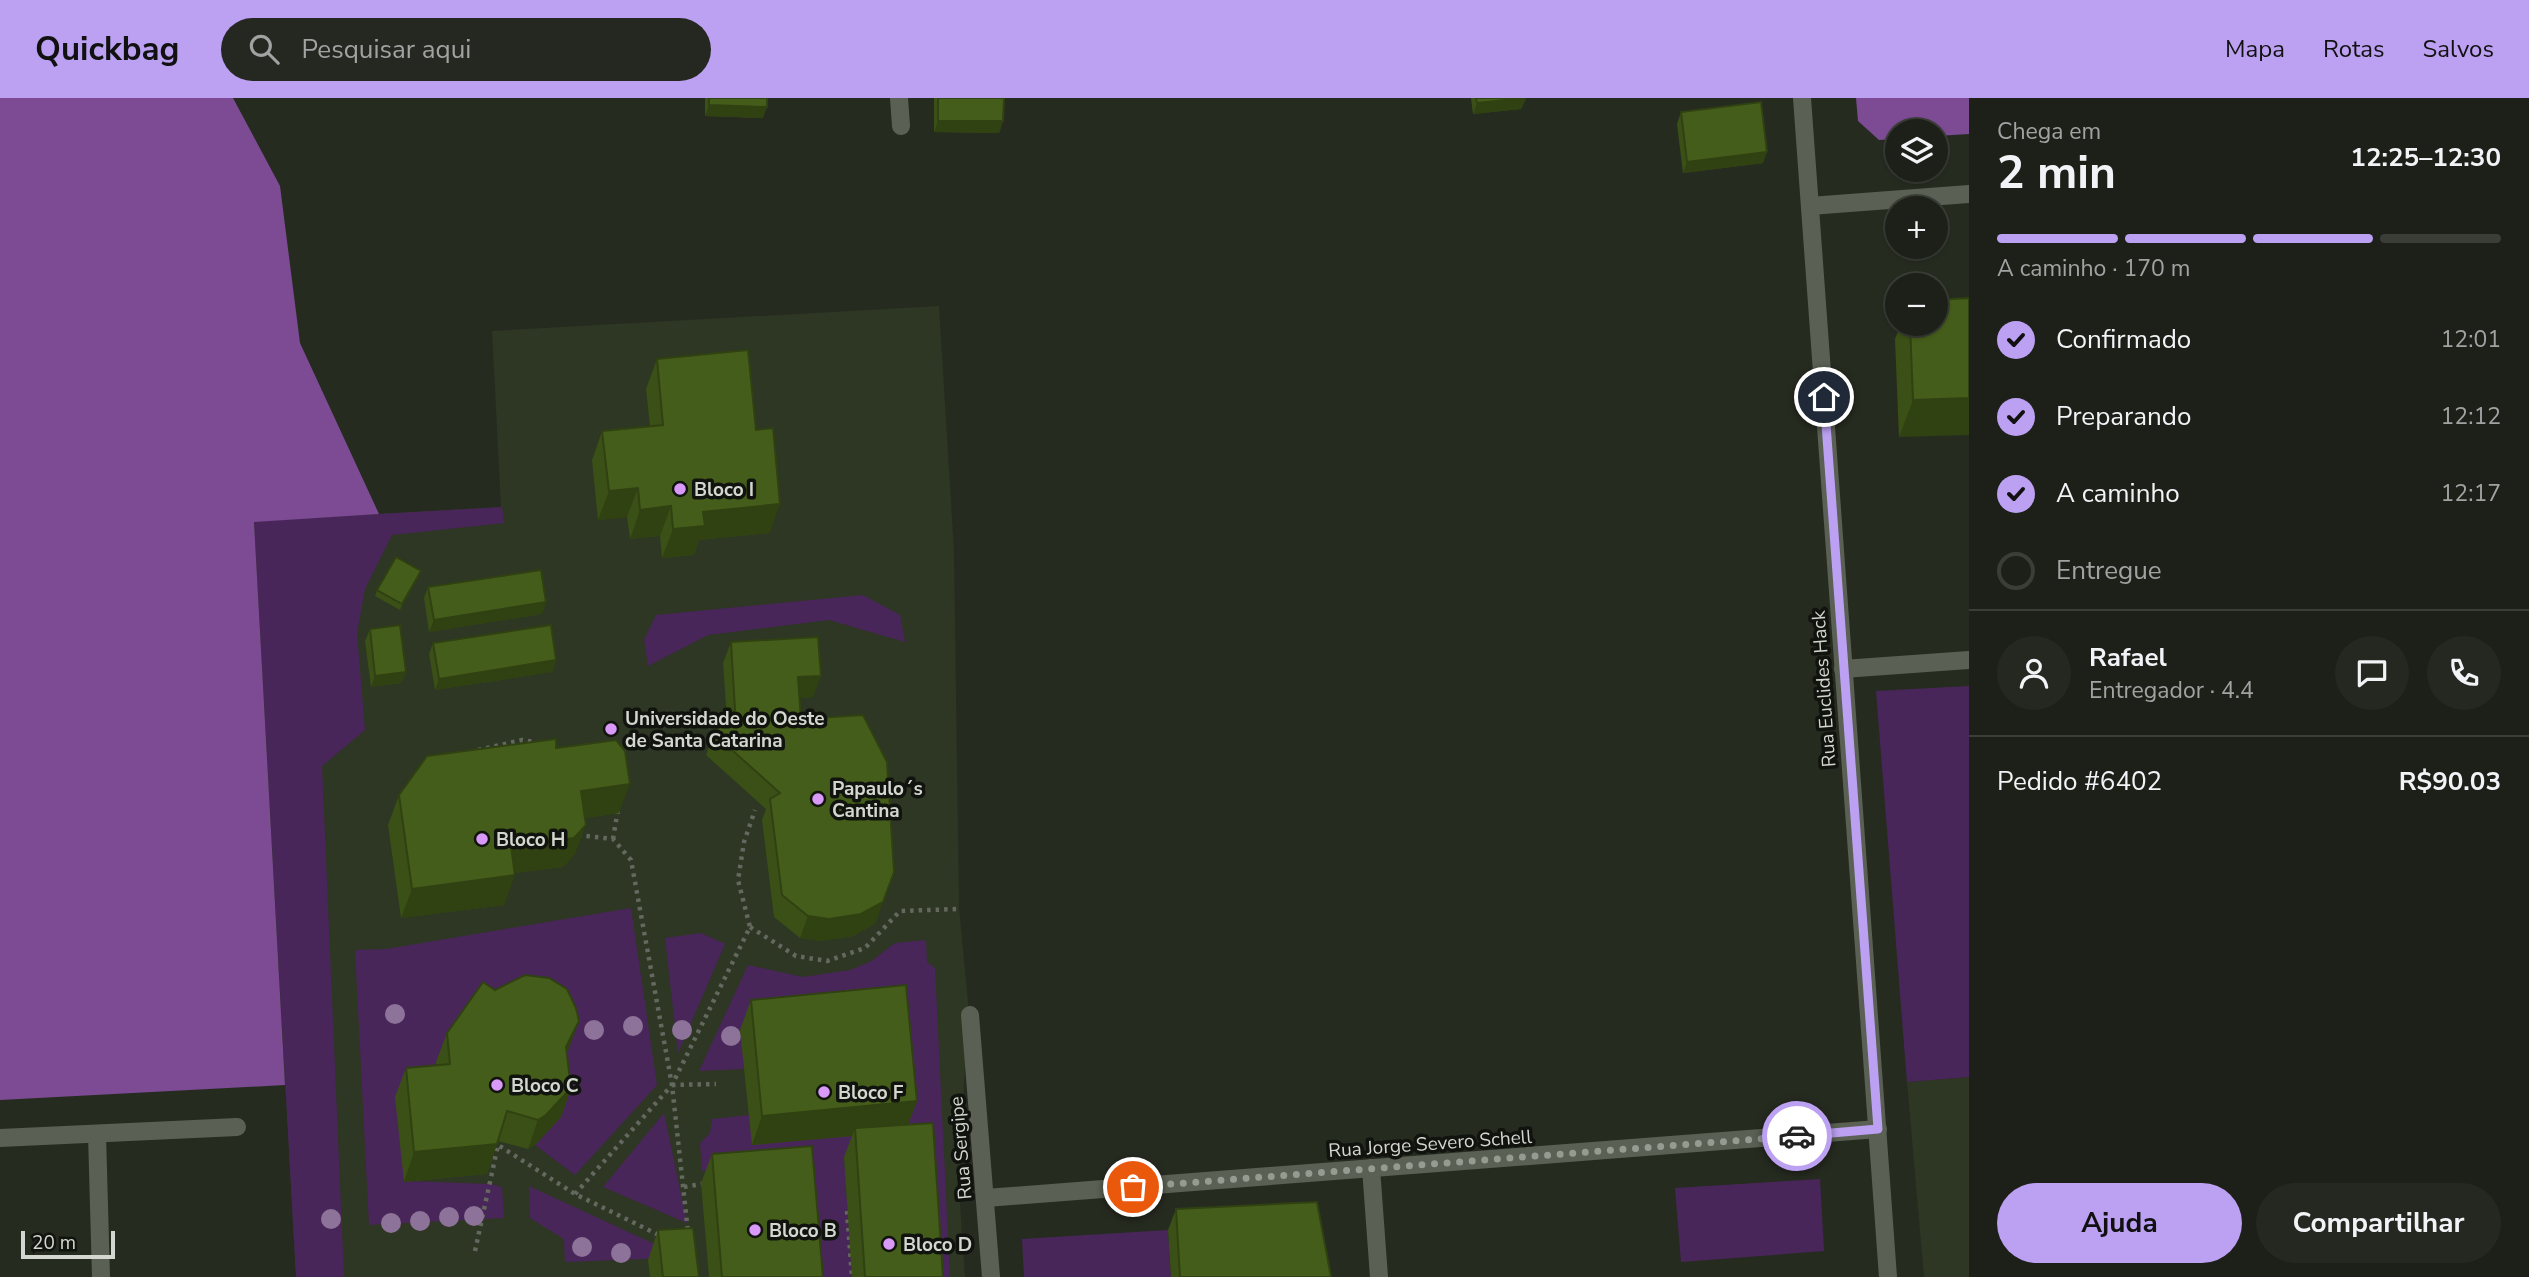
<!DOCTYPE html>
<html lang="pt">
<meta charset="utf-8">
<style>
body{margin:0;font-family:"Nunito Sans",sans-serif;background:#252821;color:#f1f3f6;height:100vh;display:flex;flex-direction:column;font-size:26px;white-space:nowrap}
*{box-sizing:border-box;margin:0}
p{font-size:23px;color:#a0a3a2}
.icon{flex:none;width:38px;height:38px;fill:none;stroke:currentColor;stroke-width:2;stroke-linecap:round;stroke-linejoin:round}
.map{position:relative;flex:1;overflow:hidden}
.details{display:flex;flex-direction:column;background:#1c2018;width:560px}
.details>*{flex:none}
.controls{position:absolute;left:1885px;top:21px;display:grid;gap:14px}
.controls a{display:grid;place-items:center;width:63px;height:63px;border-radius:50%;background:#1c2018;box-shadow:0 2px 5px #0004,0 0 0 2px #3a3e37;font-size:35px}
.scale{position:absolute;left:21px;bottom:18px;width:94px;box-sizing:border-box;padding-left:7px;border:4px solid #d3d7cf;border-top:0;font-size:19px;line-height:24px;white-space:nowrap;color:#d3d7cf;-webkit-text-stroke:5px #10130e;paint-order:stroke}
.pin{position:absolute;display:grid;place-items:center;width:60px;height:60px;color:#fff;margin:-30px;border:4px solid #fff;border-radius:50%;box-shadow:0 2px 7px #0007}
.courier{position:absolute;display:grid;place-items:center;width:70px;height:70px;margin:-35px;border:5px solid #bca0f2;border-radius:50%;background:#fff;color:#222;box-shadow:0 2px 9px #0007}
.summary em{font-style:normal;font-weight:700}
.summary div{display:flex;flex-direction:column-reverse}
.summary{display:flex;align-items:center;justify-content:space-between;height:119px;padding:0 28px}
h1{font-size:46px;font-weight:700;line-height:52px}
.bar{display:grid;grid-template-columns:repeat(4,1fr);gap:10px 7px;align-content:center;height:84px;padding:0 28px}
.bar i{height:9px;border-radius:5px;background:#3a3e37}
.bar .selected{background:#bca0f2}
.bar p{grid-column:span 4}
.line{display:flex;align-items:center;gap:18px;padding:0 28px;border-top:2px solid #3a3e37}
.line div{flex:1}
.round{display:grid;place-items:center;flex:none;width:74px;height:74px;border-radius:37px;background:#252821}
ol{padding:0 28px;list-style:none}
li{display:flex;align-items:center;gap:21px;height:77px}
li p{margin-inline-start:auto}
li .icon{padding:7px;border-radius:50%;background:#bca0f2;color:#111;stroke-width:4}
li:last-child{color:#a0a3a2}
li i{width:38px;height:38px;border:4px solid #3a3e37;border-radius:50%}
.cta{display:flex;gap:14px;margin-top:auto;padding:14px 28px}
.cta a{flex:1;height:80px;border-radius:42px;background:#bca0f2;color:#111;font-size:28px;font-weight:700;line-height:80px;text-align:center}
.cta a+a{background:#252821;color:#f1f3f6}
header{display:flex;align-items:center;gap:42px;box-sizing:border-box;height:98px;padding:0 35px;background:#bca0f2;color:#111}
header strong{font-size:33px}
nav{display:flex;gap:38px;margin-inline-start:auto;font-size:24px}
.search{width:490px;height:63px;background:#252821;display:flex;align-items:center;gap:18px;box-sizing:border-box;padding:0 24px;border-radius:38px;color:#a0a3a2;font-size:26px}
main{display:flex;flex:1;min-height:0}
.map>svg:first-child{display:block}
.built{fill:#2e3624}
.green{fill:#492659}
.forest{fill:#7c4b93}
.lines{fill:none;stroke-linecap:round;stroke-linejoin:round}
.path{stroke:#64685e;stroke-width:4.5;stroke-dasharray:3.5 5;stroke-linecap:butt}
.street{stroke:#5a6053;stroke-width:18}
.secondary{stroke:#5a6053;stroke-width:18}
.tree{fill:#8d7299}
.wall{fill:#3b5016}
.shaded-wall{fill:#304112}
.building{fill:#455d1a;stroke:#304112;stroke-width:2}
.done{stroke:#969b92;stroke-width:7;stroke-dasharray:0 12.6}
.route{stroke:#bca0f2;stroke-width:9}
.poi-dot{fill:#d99af7;stroke:#10130e;stroke-width:2.5}
.labels{text-anchor:middle;stroke-width:7;stroke-linejoin:round;paint-order:stroke}
.poi-label{font-size:19px;font-weight:bold;fill:#d3d7cf;stroke:#10130e;text-anchor:start}
.street-label{font-size:19px;fill:#d3d7cf;stroke:#10130e}
</style>
<header>
<strong>Quickbag</strong>
<div class="search"><svg class="icon" aria-label="search" viewBox="0 0 24 24"><circle cx="10" cy="10" r="6"/><path d="M15 15l6 6"/></svg>Pesquisar aqui</div>
<nav><a>Mapa</a><a>Rotas</a><a>Salvos</a></nav>
</header>
<main>
<div class="map">
<svg width="1969" height="1179" viewBox="0 0 1969 1179">
<rect width="100%" height="100%" fill="#262b20"/>
<g class="built">
<polygon points="939,208 954,454 959,809 968,905 959,1091 965,1179 296,1179 254,423 501,409 492,233"/>
<polygon points="1969,979 1969,1179 1924,1179 1907,984"/>
</g>
<g class="green">
<polygon points="502,409 504,425 392,437 365,491 357,535 365,632 322,668 344,1179 296,1179 254,423"/>
<polygon points="863,497 900,517 905,544 829,522 708,537 648,568 644,542 656,517"/>
<polygon points="1969,588 1969,979 1907,984 1876,593"/>
<polygon points="631,810 657,987 575,1077 535,1047 560,1019 439,995 403,1083 491,1086 502,1089 504,1120 369,1127 355,852 386,851"/>
<polygon points="701,835 725,846 678,955 665,840"/>
<polygon points="926,842 927,864 935,870 950,1179 930,1179 844,1059 852,1179 810,1179 801,1065 702,1073 700,1045 710,1035 712,1021 749,1017 752,1047 741,932 744,971 699,973 748,867 803,879 850,872 870,864 895,845"/>
<polygon points="664,1015 687,1125 603,1089"/>
<polygon points="1820,1081 1824,1153 1681,1164 1675,1090"/>
<polygon points="529,1088 665,1151 671,1160 565,1164 564,1141 530,1120"/>
<polygon points="1168,1132 1171,1179 1024,1179 1022,1141"/>
</g>
<g class="forest">
<polygon points="0,0 233,0 280,88 300,245 379,416 254,424 285,987 0,1002"/>
<polygon points="1856,0 1969,0 1969,36 1936,38 1936,33 1897,33 1897,41 1879,42 1858,23"/>
</g>
<g class="lines">
<g class="path">
<polyline points="478,652 522,642 534,644"/>
<polyline points="578,737 613,741 631,762 672,987 688,1134"/>
<polyline points="613,741 618,711"/>
<polyline points="750,829 796,858 827,863 865,850 900,813 958,811"/>
<polyline points="672,987 716,986"/>
<polyline points="684,1089 707,1085"/>
<polyline points="575,1096 672,987 750,829 738,782 744,744 755,712"/>
<polyline points="847,1113 852,1179"/>
<polyline points="475,1153 498,1047 575,1096 661,1138"/>
</g>
<g class="street">
<polyline points="899,0 901,28"/>
<polyline points="970,917 991,1179"/>
<polyline points="97,1036 101,1179"/>
<polyline points="0,1040 237,1029"/>
<polyline points="1371,1070 1379,1179"/>
<polyline points="986,1100 1878,1031"/>
</g>
<g class="secondary">
<polyline points="1802,0 1888,1179"/>
<polyline points="1810,108 1969,96"/>
<polyline points="1843,571 1969,562"/>
</g>
</g>
<g class="tree">
<circle cx="395" cy="916" r="10"/>
<circle cx="633" cy="928" r="10"/>
<circle cx="594" cy="932" r="10"/>
<circle cx="682" cy="932" r="10"/>
<circle cx="731" cy="938" r="10"/>
<circle cx="474" cy="1118" r="10"/>
<circle cx="449" cy="1119" r="10"/>
<circle cx="331" cy="1121" r="10"/>
<circle cx="420" cy="1123" r="10"/>
<circle cx="391" cy="1125" r="10"/>
<circle cx="582" cy="1149" r="10"/>
<circle cx="621" cy="1155" r="10"/>
</g>
<g class="wall">
<polygon points="705,0 767,0 763,20 705,18"/>
<polygon points="934,0 1004,0 1003,23 999,35 934,34"/>
<polygon points="1471,0 1526,0 1521,11 1473,16"/>
<polygon points="1681,14 1763,65 1683,75 1677,26"/>
<polygon points="1969,200 1899,339 1895,241 1901,226 1936,226"/>
<polygon points="657,261 756,332 770,435 699,442 694,457 662,460 660,438 630,441 627,419 598,422 592,362 602,333 650,328 646,291"/>
<polygon points="421,473 400,512 375,498 377,492"/>
<polygon points="428,489 546,504 542,516 429,534 424,500"/>
<polygon points="370,531 406,574 401,585 371,589 365,543"/>
<polygon points="731,544 813,599 799,600 801,621 876,825 853,838 821,843 800,840 774,819 762,722 766,711 706,657 714,636 727,622 723,565"/>
<polygon points="433,545 556,562 552,574 435,592 429,556"/>
<polygon points="556,650 619,715 585,720 575,756 563,769 515,775 504,807 401,820 388,727 399,697"/>
<polygon points="751,902 917,1003 908,1026 943,1179 852,1179 844,1059 852,1038 752,1047 740,932"/>
<polygon points="447,935 567,955 571,990 561,1019 535,1047 528,1051 498,1043 487,1076 404,1084 395,999 406,970 436,967 436,964"/>
<polygon points="712,1056 823,1179 709,1179 701,1085"/>
<polygon points="1176,1111 1331,1179 1171,1179 1168,1132"/>
<polygon points="658,1132 699,1179 650,1179 648,1162"/>
</g>
<g class="shaded-wall">
<polygon points="1526,0 1521,11 1473,16 1477,5"/>
<polygon points="709,7 767,9 763,20 705,18"/>
<polygon points="938,23 1003,23 999,35 934,34"/>
<polygon points="1767,54 1763,65 1683,75 1687,64"/>
<polygon points="1969,300 1969,337 1899,339 1913,302"/>
<polygon points="638,390 627,419 598,422 609,393"/>
<polygon points="780,406 770,435 699,442 694,457 662,460 673,431 703,414"/>
<polygon points="671,408 660,438 630,441 640,412"/>
<polygon points="421,473 419,479 400,512 402,506"/>
<polygon points="546,504 542,516 429,534 434,522"/>
<polygon points="556,562 552,574 435,592 439,581"/>
<polygon points="406,574 401,585 371,589 375,578"/>
<polygon points="821,578 813,599 790,601 798,579"/>
<polygon points="630,686 619,715 571,723 581,693"/>
<polygon points="586,727 575,756 563,769 501,777 511,748"/>
<polygon points="515,777 504,807 401,820 412,791"/>
<polygon points="883,804 876,825 853,838 821,843 800,840 808,818"/>
<polygon points="579,923 568,953 555,978 566,949"/>
<polygon points="571,990 561,1019 535,1047 528,1051 538,1022"/>
<polygon points="917,1003 906,1032 855,1030 852,1038 752,1047 762,1018"/>
<polygon points="497,1046 487,1076 404,1084 414,1054"/>
</g>
<g class="building">
<polygon points="709,0 767,0 767,9 709,7"/>
<polygon points="938,0 1004,0 1003,23 938,23"/>
<polygon points="1476,0 1525,0 1477,5"/>
<polygon points="1761,4 1767,54 1687,64 1681,14"/>
<polygon points="1969,200 1969,300 1913,302 1910,226 1936,226 1936,202"/>
<polygon points="748,252 756,332 773,330 780,406 703,414 705,428 673,431 671,408 640,412 638,390 609,393 602,333 663,327 657,261"/>
<polygon points="396,459 421,473 402,506 377,492"/>
<polygon points="541,472 546,504 434,522 428,489"/>
<polygon points="400,527 406,574 375,578 370,531"/>
<polygon points="551,527 556,562 439,581 433,545"/>
<polygon points="818,539 821,578 798,579 801,621 863,617 887,664 894,774 883,804 861,816 829,821 808,818 782,797 770,701 780,695 714,636 735,612 731,544"/>
<polygon points="556,641 556,650 616,642 625,653 630,686 581,693 586,727 574,740 511,748 515,777 412,791 399,697 427,658"/>
<polygon points="525,877 549,880 567,891 576,910 579,923 566,949 571,990 546,1017 538,1022 507,1013 497,1046 414,1054 406,970 450,966 447,935 483,884 495,892"/>
<polygon points="906,887 917,1003 762,1018 751,902"/>
<polygon points="933,1025 943,1179 865,1179 855,1030"/>
<polygon points="812,1048 823,1179 722,1179 712,1056"/>
<polygon points="1317,1104 1331,1179 1180,1179 1176,1111"/>
<polygon points="693,1130 699,1179 663,1179 658,1132"/>
</g>
<g class="lines">
<polyline class="done" points="1133,1089 1797,1038"/>
<polyline class="route" points="1797,1038 1878,1031 1824,299"/>
</g>
<g class="poi-dot">
<circle cx="680" cy="391" r="7"/>
<circle cx="611" cy="631" r="7"/>
<circle cx="818" cy="701" r="7"/>
<circle cx="482" cy="741" r="7"/>
<circle cx="497" cy="987" r="7"/>
<circle cx="824" cy="994" r="7"/>
<circle cx="755" cy="1132" r="7"/>
<circle cx="889" cy="1146" r="7"/>
</g>
<g class="labels">
<g class="poi-label">
<text x="694" y="398">Bloco I</text>
<text x="625" y="627">Universidade do Oeste<tspan x="625" dy="22">de Santa Catarina</tspan></text>
<text x="832" y="697">Papaulo´s<tspan x="832" dy="22">Cantina</tspan></text>
<text x="496" y="748">Bloco H</text>
<text x="511" y="994">Bloco C</text>
<text x="838" y="1001">Bloco F</text>
<text x="769" y="1139">Bloco B</text>
<text x="903" y="1153">Bloco D</text>
</g>
<g class="street-label">
<text transform="translate(1823 591) rotate(-94)" y="7">Rua Euclides Hack</text>
<text transform="translate(1430 1045) rotate(-4)" y="7">Rua Jorge Severo Schell</text>
<text transform="translate(960 1050) rotate(-95)" y="7">Rua Sergipe</text>
</g>
</g>
</svg>
<div class="controls">
<a><svg class="icon" aria-label="layers" viewBox="0 0 24 24"><path d="M12 4l9 5-9 5-9-5zM3 14l9 5 9-5"/></svg></a>
<a>+</a>
<a>−</a>
</div>
<div class="scale">20 m</div>
<div class="pin" style="left:1133px;top:1089px;background:#ea580c"><svg class="icon" aria-label="bag" viewBox="0 0 24 24"><path d="M5 8h14l-1 12H6zM9 8a3 3 0 0 1 6 0"/></svg></div>
<div class="pin" style="left:1824px;top:299px;background:#1f2937"><svg class="icon" aria-label="home" viewBox="0 0 24 24"><path d="M3 11l9-7 9 7M6 9v11h12V9"/></svg></div>
<div class="courier" style="left:1797px;top:1038px"><svg class="icon" aria-label="car" viewBox="0 0 24 24"><path d="M5 17H2v-5l4-1 3-4h7l3 4 3 1v5h-3M9 17h6M6 11h13"/><circle cx="7" cy="17" r="2"/><circle cx="17" cy="17" r="2"/></svg></div>
</div>
<section class="details">
<div class="summary"><div><h1>2 min</h1><p>Chega em</p></div><em>12:25–12:30</em></div>
<div class="bar"><i class="selected"></i><i class="selected"></i><i class="selected"></i><i></i><p>A caminho · 170 m</p></div>
<ol>
<li><svg class="icon" aria-label="check" viewBox="0 0 24 24"><path d="M5 12l5 5 9-10"/></svg>Confirmado<p>12:01</p></li>
<li><svg class="icon" aria-label="check" viewBox="0 0 24 24"><path d="M5 12l5 5 9-10"/></svg>Preparando<p>12:12</p></li>
<li><svg class="icon" aria-label="check" viewBox="0 0 24 24"><path d="M5 12l5 5 9-10"/></svg>A caminho<p>12:17</p></li>
<li><i></i>Entregue</li>
</ol>
<div class="line" style="height:126px"><a class="round"><svg class="icon" aria-label="person" viewBox="0 0 24 24"><circle cx="12" cy="8" r="4"/><path d="M4 21q1-7 8-7t8 7"/></svg></a><div><b>Rafael</b><p>Entregador · 4.4</p></div><a class="round"><svg class="icon" aria-label="chat" viewBox="0 0 24 24"><path d="M4 5h16v11H9l-5 4z"/></svg></a><a class="round"><svg class="icon" aria-label="phone" viewBox="0 0 24 24"><path d="M5 4h4l2 5-3 2q2 4 5 5l2-3 5 2v4C11 20 4 13 5 4z"/></svg></a></div>
<div class="line" style="height:91px"><div>Pedido #6402</div><b>R$90.03</b></div>
<div class="cta"><a>Ajuda</a><a>Compartilhar</a></div>
</section>
</main>
